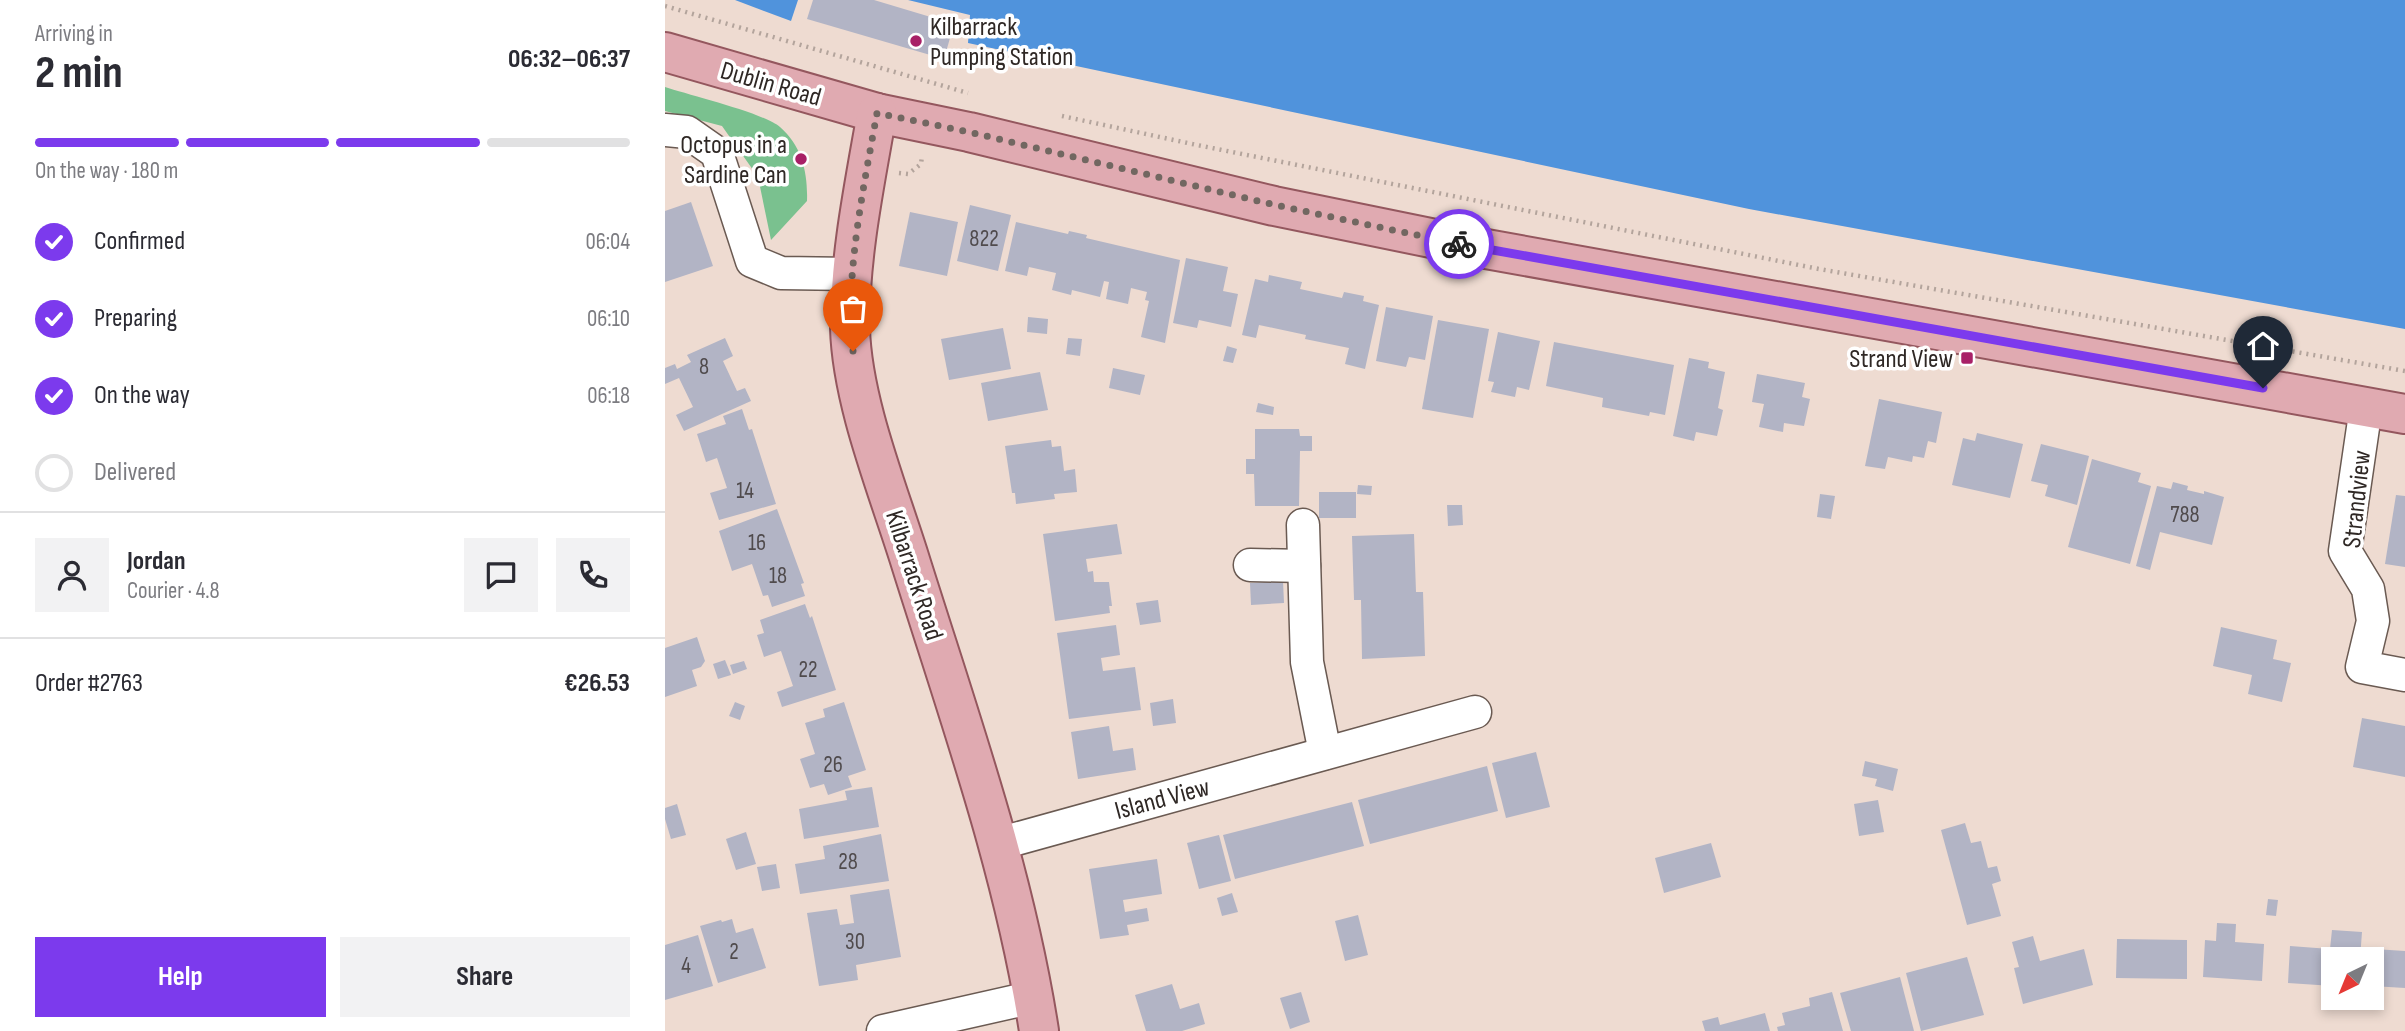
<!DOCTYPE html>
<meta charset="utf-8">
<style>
body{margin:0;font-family:"Sofia Sans Condensed",sans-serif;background:#f2f2f3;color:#2b2b33;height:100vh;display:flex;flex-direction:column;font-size:26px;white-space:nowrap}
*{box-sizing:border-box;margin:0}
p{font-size:23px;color:#7c7c81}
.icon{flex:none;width:38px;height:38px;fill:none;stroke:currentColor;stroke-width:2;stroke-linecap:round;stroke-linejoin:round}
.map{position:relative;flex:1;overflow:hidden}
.sheet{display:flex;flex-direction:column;background:#fff;width:665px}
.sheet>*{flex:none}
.needle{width:46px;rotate:223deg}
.fabs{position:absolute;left:1656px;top:947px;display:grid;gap:14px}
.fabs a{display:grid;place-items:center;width:63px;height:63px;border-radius:0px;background:#fff;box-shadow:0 4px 10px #0003;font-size:35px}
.pin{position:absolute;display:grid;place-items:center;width:60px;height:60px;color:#fff;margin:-72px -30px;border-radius:50% 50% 50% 0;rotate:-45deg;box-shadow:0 0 7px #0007}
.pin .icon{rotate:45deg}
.courier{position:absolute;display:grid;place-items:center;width:70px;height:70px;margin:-35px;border:5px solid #7c3aed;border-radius:50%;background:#fff;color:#222;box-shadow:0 2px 9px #0007}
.headline em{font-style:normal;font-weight:700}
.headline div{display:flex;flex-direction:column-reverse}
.headline{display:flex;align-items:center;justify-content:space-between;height:119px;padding:0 35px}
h1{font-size:46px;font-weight:700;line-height:52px}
.bar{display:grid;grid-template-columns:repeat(4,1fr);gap:10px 7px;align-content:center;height:84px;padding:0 35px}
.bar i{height:9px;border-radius:5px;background:#e1e1e2}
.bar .current{background:#7c3aed}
.bar p{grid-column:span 4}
.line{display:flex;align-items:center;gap:18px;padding:0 35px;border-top:2px solid #e1e1e2}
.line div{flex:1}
.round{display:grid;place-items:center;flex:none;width:74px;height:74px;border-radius:0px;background:#f2f2f3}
ol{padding:0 35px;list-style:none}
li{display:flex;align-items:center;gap:21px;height:77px}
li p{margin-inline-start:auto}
li .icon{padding:7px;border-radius:50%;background:#7c3aed;color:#fff;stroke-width:4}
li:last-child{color:#7c7c81}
li i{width:38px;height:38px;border:4px solid #e1e1e2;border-radius:50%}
.primary-button{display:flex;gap:14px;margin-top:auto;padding:14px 35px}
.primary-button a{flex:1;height:80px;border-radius:0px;background:#7c3aed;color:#fff;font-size:28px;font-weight:700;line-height:80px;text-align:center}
.primary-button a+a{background:#f2f2f3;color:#2b2b33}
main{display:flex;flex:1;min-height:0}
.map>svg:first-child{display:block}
.green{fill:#7ac18f}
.water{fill:#5093dc}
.building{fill:#b2b4c5}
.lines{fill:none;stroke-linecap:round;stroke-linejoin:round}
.minor-casing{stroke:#6a5a52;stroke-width:35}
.major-casing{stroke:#94575e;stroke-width:42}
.path{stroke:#b3a49c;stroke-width:4.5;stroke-dasharray:2 5;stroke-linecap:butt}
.minor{stroke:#fff;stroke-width:32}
.major{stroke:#e0aab1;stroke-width:38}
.done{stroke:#726761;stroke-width:7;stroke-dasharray:0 12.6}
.route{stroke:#7c3aed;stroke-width:9}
.poi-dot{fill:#a82067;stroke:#fff;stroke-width:2.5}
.labels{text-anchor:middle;stroke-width:7;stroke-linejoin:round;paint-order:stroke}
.number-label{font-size:23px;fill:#504b4d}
.poi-label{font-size:26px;fill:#2f2825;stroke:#fff;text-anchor:end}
.street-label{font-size:26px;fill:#2f2825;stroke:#fff}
</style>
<main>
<section class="sheet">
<div class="headline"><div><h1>2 min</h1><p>Arriving in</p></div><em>06:32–06:37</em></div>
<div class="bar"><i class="current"></i><i class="current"></i><i class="current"></i><i></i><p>On the way · 180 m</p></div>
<ol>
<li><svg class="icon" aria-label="check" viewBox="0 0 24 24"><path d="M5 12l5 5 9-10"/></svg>Confirmed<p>06:04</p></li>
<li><svg class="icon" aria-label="check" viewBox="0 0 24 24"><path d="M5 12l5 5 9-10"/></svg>Preparing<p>06:10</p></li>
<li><svg class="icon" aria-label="check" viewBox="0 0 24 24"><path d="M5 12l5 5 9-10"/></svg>On the way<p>06:18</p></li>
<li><i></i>Delivered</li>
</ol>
<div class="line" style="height:126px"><a class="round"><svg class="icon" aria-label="person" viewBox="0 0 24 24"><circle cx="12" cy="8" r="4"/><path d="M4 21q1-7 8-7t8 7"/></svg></a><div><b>Jordan</b><p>Courier · 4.8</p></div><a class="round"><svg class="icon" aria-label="chat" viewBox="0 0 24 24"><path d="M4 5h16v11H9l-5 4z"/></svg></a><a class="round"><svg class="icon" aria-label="phone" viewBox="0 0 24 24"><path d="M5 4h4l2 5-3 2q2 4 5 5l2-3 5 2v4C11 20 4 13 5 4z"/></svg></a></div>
<div class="line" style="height:91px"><div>Order #2763</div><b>€26.53</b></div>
<div class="primary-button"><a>Help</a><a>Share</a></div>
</section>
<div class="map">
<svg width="1740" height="1031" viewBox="0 0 1740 1031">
<rect width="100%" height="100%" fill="#eedbd1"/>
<path class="green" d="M0,87C24,95 99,113 115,127C137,146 143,173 142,201L106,240L93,177L57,126L0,111Z"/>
<g class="water">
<polygon points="70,0 133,0 126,21"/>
<polygon points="243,0 1740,0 1740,329 1084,209 303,43 305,15"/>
</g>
<g class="building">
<polygon points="148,0 209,0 289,24 279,59 142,19"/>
<polygon points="26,202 48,266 0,282 0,211"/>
<polygon points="305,205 346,215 333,271 292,261"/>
<polygon points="245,212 293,222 282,276 234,266"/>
<polygon points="351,222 403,234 404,231 422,235 421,238 515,260 500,343 476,337 484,301 480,300 482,292 466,288 463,304 441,299 444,282 439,281 435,297 407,290 406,295 387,290 391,273 364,267 362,276 340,271"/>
<polygon points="521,258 563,267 558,291 573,294 566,327 534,320 532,328 508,323"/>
<polygon points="604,275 637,282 635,289 677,298 679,292 699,296 698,301 714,305 700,369 680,364 684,348 640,339 641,335 594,325 591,338 577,335 590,279 603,282"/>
<polygon points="721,307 768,316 760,360 744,357 741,367 711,361"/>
<polygon points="363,317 383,319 382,334 362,332"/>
<polygon points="773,320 824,329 808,418 757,409"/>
<polygon points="338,328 346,369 284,380 276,339"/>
<polygon points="833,332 875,341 864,390 852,387 850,397 826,392 829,382 823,381"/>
<polygon points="60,338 68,356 58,361 72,391 80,388 86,401 19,431 11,415 28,407 14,378 0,384 0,368 10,364 12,369 26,362 22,355"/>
<polygon points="403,338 417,339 415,356 401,354"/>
<polygon points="889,342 1009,365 1000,415 985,412 984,416 937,407 938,398 881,386"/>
<polygon points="562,346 572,349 568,363 558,361"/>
<polygon points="1024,358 1044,362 1043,368 1060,372 1053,408 1058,410 1052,436 1031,432 1029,441 1008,436"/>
<polygon points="448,368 480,375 475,395 444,388"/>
<polygon points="375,372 383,410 323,421 316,383"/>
<polygon points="1092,374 1140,383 1137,397 1145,399 1139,426 1119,423 1118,432 1094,427 1099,404 1087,402"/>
<polygon points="1214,399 1277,412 1271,443 1263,441 1259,458 1248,456 1247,462 1223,457 1220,469 1200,466"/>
<polygon points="593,403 609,407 608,415 591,412"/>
<polygon points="77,409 84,430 87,429 111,504 54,520 45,493 62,488 52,458 41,462 32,434 61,424 58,416"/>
<polygon points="590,429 634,429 635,436 647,436 647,451 635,451 634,506 590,506 589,474 581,474 581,459 590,459"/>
<polygon points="1312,433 1358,444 1345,498 1287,485 1298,438 1310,441"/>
<polygon points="386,440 387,447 396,446 399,471 410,469 412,492 389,494 390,499 351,504 350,493 347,493 340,446"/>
<polygon points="1376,444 1424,456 1412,505 1380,496 1383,485 1366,481"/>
<polygon points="1427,459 1476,473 1473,482 1486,486 1465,564 1403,547"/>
<polygon points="1508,482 1523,486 1522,490 1539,494 1539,491 1559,497 1547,545 1495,532 1485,570 1471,566 1492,486 1506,489"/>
<polygon points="693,485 707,486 706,495 692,494"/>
<rect x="654" y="492" width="37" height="26"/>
<polygon points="1155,494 1170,496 1166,519 1152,517"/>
<polygon points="1731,495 1740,496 1740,567 1720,564"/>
<polygon points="782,505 797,505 798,525 783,526"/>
<polygon points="112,509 139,583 136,584 140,596 107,607 103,595 98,596 87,564 67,571 54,531"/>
<polygon points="452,524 457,554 421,559 423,572 428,571 429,582 444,582 447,606 444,606 445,613 390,621 378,534"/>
<polygon points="749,534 751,592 758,592 760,656 697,659 696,600 689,600 687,536"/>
<polygon points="618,581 619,603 586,605 585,583"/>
<polygon points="493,600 496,622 475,625 471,603"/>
<polygon points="140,604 145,618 147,616 171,690 117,707 112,692 128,686 116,651 99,657 92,635 99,633 95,620"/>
<polygon points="451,625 455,655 436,658 438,671 470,667 476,710 404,719 392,633"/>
<polygon points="1556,627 1612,640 1608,659 1626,663 1617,702 1583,694 1587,675 1548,666"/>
<polygon points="32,637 40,661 36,667 27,670 32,686 0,697 0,648"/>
<polygon points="60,660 66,675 53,679 48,664"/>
<polygon points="79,661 82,669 68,674 65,665"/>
<polygon points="508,699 511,723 488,726 485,703"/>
<polygon points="70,702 80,706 75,720 64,716"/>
<polygon points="179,702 201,770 183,776 187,787 163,795 159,784 145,788 135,759 150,754 140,723 160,717 158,709"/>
<polygon points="1697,718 1740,726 1740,777 1688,767"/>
<polygon points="444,726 448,751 468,748 471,770 413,779 406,732"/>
<polygon points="871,752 885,807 841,818 827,763"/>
<polygon points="1200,761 1233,769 1228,791 1210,786 1212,779 1197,776"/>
<polygon points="822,766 833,811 705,844 693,800"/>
<polygon points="207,787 214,827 139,839 134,809 182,800 180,791"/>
<polygon points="1213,800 1219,832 1194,836 1189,804"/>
<polygon points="687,802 699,846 570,879 558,835"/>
<polygon points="12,804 21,835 6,839 0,819 0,808"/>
<polygon points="1300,823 1306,843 1316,841 1323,868 1332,866 1336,881 1327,884 1336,916 1302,925 1276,830"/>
<polygon points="81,832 91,864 71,870 61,839"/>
<polygon points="216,834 224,881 135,894 130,864 160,859 158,846"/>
<polygon points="554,835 566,881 534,889 522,843"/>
<polygon points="1046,843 1056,877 999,893 990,858"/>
<polygon points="492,859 497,894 458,900 460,912 482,908 484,921 462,925 464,935 435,939 424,869"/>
<polygon points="111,864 115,888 97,891 92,867"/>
<polygon points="224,889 236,957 191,965 193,980 154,986 142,913 172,909 175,925 189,923 185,895"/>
<polygon points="567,893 573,912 557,916 552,898"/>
<polygon points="1603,899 1613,900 1611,916 1601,915"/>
<polygon points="693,915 703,955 680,961 670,921"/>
<polygon points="67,919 71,933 88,928 101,968 53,983 35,926 56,920 57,922"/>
<polygon points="1552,923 1571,924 1570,942 1599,944 1597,981 1538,977 1540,940 1551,941"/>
<polygon points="1667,930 1697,932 1695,959 1668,959 1668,986 1623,983 1625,946 1665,949"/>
<polygon points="33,935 48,986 0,1000 0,945"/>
<polygon points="1368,936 1375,961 1419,949 1428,985 1358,1004 1349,968 1354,967 1347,942"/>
<polygon points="1452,939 1522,940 1522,979 1451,978"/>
<polygon points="1709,949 1740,951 1740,988 1707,986"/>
<polygon points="1302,957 1319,1015 1256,1031 1241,973"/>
<polygon points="1235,977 1249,1031 1186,1031 1175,993"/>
<polygon points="507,984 515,1009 534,1003 540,1024 517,1031 481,1031 470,995"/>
<polygon points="636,992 645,1022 625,1029 615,998"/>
<polygon points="1167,992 1178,1031 1113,1031 1112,1027 1120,1025 1117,1013 1145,1006 1144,998"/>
<polygon points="1100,1013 1105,1031 1040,1031 1037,1021 1053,1017 1055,1025"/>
</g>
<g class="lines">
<g class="minor-casing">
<g id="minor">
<polyline points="0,130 22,132 52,153 87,261 116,273 188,274"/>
<polyline points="1701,407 1680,551 1703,589 1708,621 1697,667 1740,675"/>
<polyline points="638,525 642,662 660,753"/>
<polyline points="585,565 639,566"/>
<polyline points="333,844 810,712"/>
<polyline points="218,1031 369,997"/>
</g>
</g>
<g class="major-casing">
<g id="major">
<polyline points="0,52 212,113 304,132 609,206 810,247 1740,414"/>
<path d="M212,113C200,182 184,258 185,328C187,401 222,487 244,557C293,714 349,869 374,1031"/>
</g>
</g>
<g class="path">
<polyline points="0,6 303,93"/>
<polyline points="397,116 532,145 1154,269 1740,371"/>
<polyline points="234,173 243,174 256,164 257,156"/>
</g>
<use href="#minor" class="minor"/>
<use href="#major" class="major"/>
</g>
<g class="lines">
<path class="done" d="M188,351C179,279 199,185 212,113L304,132L610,205L794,244"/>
<polyline class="route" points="794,244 1598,388"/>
</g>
<g class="poi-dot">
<circle cx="251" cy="41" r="7"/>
<circle cx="136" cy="159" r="7"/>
<rect x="1295" y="351" width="14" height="14" rx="3.5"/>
</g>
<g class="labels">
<g class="number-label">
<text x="319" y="246">822</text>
<text x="39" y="374">8</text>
<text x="80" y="498">14</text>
<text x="1520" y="522">788</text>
<text x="92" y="550">16</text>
<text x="113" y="583">18</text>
<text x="143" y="677">22</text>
<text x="168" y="772">26</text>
<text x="183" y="869">28</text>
<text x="190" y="949">30</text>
<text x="69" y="959">2</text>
<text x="21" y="973">4</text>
</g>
<g class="poi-label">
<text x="265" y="35" text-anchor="start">Kilbarrack<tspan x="265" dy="30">Pumping Station</tspan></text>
<text x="122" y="153">Octopus in a<tspan x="122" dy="30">Sardine Can</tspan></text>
<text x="1288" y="367">Strand View</text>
</g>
<g class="street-label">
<text transform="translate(106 83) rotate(16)" y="9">Dublin Road</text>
<text transform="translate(1691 499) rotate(-84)" y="9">Strandview</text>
<text transform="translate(250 575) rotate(72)" y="9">Kilbarrack Road</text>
<text transform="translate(497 798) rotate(-15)" y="9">Island View</text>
</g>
</g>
</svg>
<div class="fabs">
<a><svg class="needle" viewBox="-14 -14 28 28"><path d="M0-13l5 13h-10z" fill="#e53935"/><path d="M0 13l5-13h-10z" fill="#7c7c81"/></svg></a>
</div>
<div class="pin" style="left:188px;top:351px;background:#ea580c"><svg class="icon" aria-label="bag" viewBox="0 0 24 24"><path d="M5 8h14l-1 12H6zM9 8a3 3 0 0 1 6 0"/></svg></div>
<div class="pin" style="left:1598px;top:388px;background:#1f2937"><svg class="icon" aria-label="home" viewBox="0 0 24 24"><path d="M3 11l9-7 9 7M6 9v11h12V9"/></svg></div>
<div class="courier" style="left:794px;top:244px"><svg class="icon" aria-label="bike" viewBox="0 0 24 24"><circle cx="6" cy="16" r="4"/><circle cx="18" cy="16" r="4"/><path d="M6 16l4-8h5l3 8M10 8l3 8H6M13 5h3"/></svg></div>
</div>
</main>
